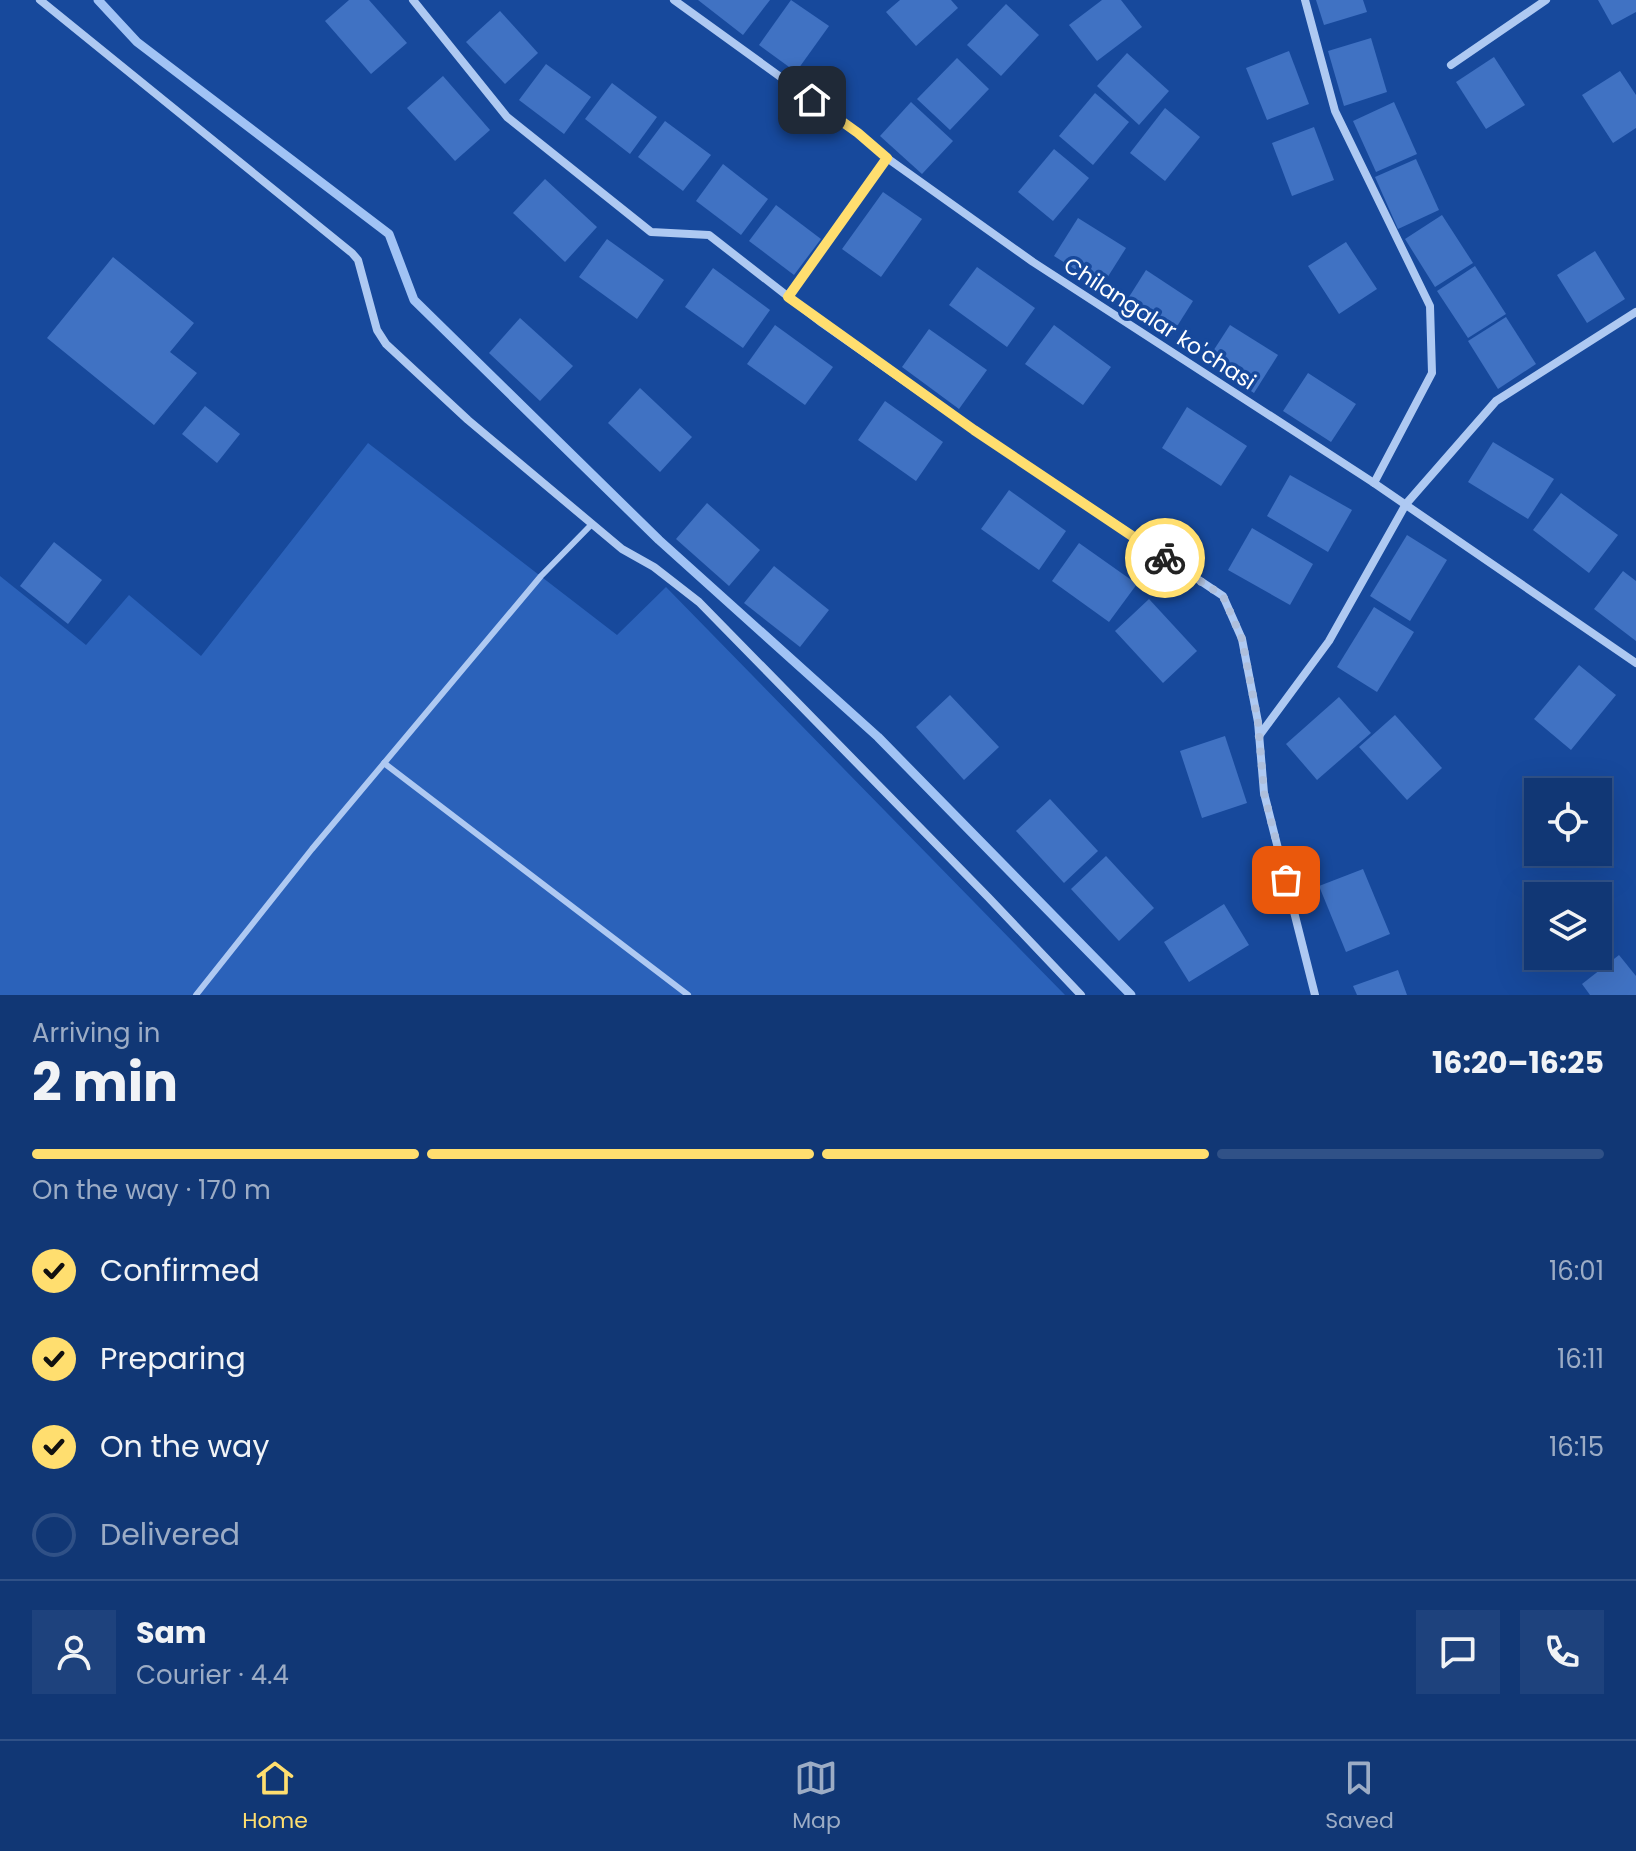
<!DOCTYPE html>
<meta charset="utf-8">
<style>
body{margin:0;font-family:Poppins,sans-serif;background:#1e427d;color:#f1f3f6;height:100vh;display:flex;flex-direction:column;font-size:30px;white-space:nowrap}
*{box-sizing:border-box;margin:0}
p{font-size:26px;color:#9cacc5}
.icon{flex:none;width:44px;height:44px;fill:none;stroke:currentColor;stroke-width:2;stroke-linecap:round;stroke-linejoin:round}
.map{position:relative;height:995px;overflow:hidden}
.side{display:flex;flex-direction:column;background:#113775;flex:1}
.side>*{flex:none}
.controls{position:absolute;left:1524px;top:778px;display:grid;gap:16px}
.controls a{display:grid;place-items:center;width:88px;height:88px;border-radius:0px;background:#113775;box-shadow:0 8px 32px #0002,0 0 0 2px #305187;font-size:40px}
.pin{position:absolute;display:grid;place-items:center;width:68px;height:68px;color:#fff;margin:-34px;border-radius:16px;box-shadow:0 4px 12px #0006}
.courier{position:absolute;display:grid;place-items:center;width:80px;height:80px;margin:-40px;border:6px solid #ffde6f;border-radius:50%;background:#fff;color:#222;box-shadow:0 2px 10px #0007}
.overview em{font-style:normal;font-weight:700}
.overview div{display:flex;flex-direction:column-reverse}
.overview{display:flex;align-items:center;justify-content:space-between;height:136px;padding:0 32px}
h1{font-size:52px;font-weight:700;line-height:60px}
.bar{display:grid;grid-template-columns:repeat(4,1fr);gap:12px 8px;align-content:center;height:96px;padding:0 32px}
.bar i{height:10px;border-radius:6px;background:#305187}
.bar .selected{background:#ffde6f}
.bar p{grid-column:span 4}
.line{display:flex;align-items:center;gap:20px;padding:0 32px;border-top:2px solid #305187}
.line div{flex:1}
.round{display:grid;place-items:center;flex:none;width:84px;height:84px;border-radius:0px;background:#1e427d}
ol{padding:0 32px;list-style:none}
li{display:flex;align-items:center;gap:24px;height:88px}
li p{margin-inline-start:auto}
li .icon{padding:8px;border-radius:50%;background:#ffde6f;color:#111;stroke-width:4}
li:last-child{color:#9cacc5}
li i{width:44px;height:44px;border:4px solid #305187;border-radius:50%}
.tab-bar{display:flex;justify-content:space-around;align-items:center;height:112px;border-top:2px solid #305187;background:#113775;font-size:22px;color:#9cacc5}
.tab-bar a{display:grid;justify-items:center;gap:4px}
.tab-bar .selected{color:#ffde6f}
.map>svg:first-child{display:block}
.green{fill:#2b62ba}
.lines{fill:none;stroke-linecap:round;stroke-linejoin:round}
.stream{stroke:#a1c3f5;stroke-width:9}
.building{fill:#4072c3}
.lane{stroke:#aec9f2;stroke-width:6}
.street{stroke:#aec9f2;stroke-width:8}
.done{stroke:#aebfdc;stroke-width:8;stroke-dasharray:0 14.4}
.route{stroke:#ffde6f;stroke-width:10}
.labels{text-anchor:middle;stroke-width:7;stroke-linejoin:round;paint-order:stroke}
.street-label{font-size:22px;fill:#fff;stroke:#17499c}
</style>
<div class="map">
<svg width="1636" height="995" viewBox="0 0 1636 995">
<rect width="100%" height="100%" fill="#17499c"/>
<polygon class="green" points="368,443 617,635 666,587 1065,995 0,995 0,576 86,645 129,595 201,656"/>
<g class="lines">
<polyline class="stream" points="98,0 137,42 389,234 414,300 659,540 878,737 1131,995"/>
</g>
<g class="building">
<polygon points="349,0 369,0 407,43 371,74 325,21"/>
<polygon points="698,0 770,0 743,35"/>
<polygon points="791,0 829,26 796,72 759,45"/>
<polygon points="900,0 951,0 958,8 916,46 886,12"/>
<polygon points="1102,0 1121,0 1142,27 1097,61 1069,25"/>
<polygon points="1316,0 1363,0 1367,12 1324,25"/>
<polygon points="1598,0 1636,0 1636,12 1612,25"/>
<polygon points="1006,4 1039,35 1001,76 967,45"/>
<polygon points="500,11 538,53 505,84 466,42"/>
<polygon points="1371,38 1387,92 1344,106 1328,51"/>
<polygon points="1289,51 1309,104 1267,120 1246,68"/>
<polygon points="1127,53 1169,91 1139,125 1097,86"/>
<polygon points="1494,57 1525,105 1486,129 1456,82"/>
<polygon points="957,58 989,89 950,130 917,99"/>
<polygon points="546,64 591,97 564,134 519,100"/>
<polygon points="1620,71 1636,95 1636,128 1613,143 1582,95"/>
<polygon points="443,76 490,130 455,161 407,108"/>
<polygon points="612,83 657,117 630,154 585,119"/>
<polygon points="1095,93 1129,122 1093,165 1059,136"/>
<polygon points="911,102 953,141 922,174 880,136"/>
<polygon points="1394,102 1417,154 1376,172 1353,121"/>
<polygon points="1165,108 1200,137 1165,181 1130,153"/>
<polygon points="665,121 711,155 683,191 638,157"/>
<polygon points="1314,127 1334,180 1292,196 1272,143"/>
<polygon points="1054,149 1089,178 1053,221 1018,192"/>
<polygon points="1416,159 1439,210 1398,229 1375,177"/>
<polygon points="723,164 768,199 741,235 696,201"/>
<polygon points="545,179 597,227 565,262 513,213"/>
<polygon points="883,192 922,219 881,277 842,249"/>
<polygon points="776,205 821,239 794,275 749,241"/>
<polygon points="1442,215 1473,263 1435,287 1405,239"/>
<polygon points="1078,218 1126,248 1102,286 1054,256"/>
<polygon points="607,239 664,280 637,319 579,277"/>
<polygon points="1346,242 1377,289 1339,314 1308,266"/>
<polygon points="1595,251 1625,299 1587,323 1557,275"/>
<polygon points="113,257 194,323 170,352 197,373 154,425 47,338"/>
<polygon points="1475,266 1506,314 1468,338 1437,291"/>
<polygon points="977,267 1035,308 1007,347 949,305"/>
<polygon points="713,268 770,310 743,348 685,307"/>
<polygon points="1146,270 1193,301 1169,339 1122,308"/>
<polygon points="1506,317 1536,364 1498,389 1468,341"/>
<polygon points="520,318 573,366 540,401 489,353"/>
<polygon points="775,325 833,367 805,405 747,364"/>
<polygon points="1054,325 1111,367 1083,405 1025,364"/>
<polygon points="1230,325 1278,355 1254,393 1206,362"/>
<polygon points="929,329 987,370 959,409 902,367"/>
<polygon points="1308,373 1356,404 1331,442 1283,411"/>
<polygon points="640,388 692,437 660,472 608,423"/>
<polygon points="885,401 943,442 916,481 858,440"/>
<polygon points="205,406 240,434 217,463 182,434"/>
<polygon points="1187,407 1247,446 1221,486 1162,448"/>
<polygon points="1493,442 1554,479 1528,519 1468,482"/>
<polygon points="1290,475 1352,510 1328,552 1267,516"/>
<polygon points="1009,490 1066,531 1039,570 981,529"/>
<polygon points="1561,493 1618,535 1589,573 1533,530"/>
<polygon points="707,503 760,550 729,586 676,539"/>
<polygon points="1252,528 1313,564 1290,605 1228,570"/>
<polygon points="1407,535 1447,560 1410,621 1370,596"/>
<polygon points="54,542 102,580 68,624 20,586"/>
<polygon points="1079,543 1137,584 1109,622 1052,581"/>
<polygon points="774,566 829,610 800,647 744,603"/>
<polygon points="1623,571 1636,581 1636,641 1594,609"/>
<polygon points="1149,599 1197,651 1163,683 1115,631"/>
<polygon points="1374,607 1414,632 1377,692 1337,667"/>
<polygon points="1579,665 1616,695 1571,750 1534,719"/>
<polygon points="950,695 999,747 964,780 916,727"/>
<polygon points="1339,697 1371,733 1317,780 1286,744"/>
<polygon points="1395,715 1442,768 1407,800 1359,747"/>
<polygon points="1225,736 1247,803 1202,818 1180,751"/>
<polygon points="1050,799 1098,851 1064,883 1016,831"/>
<polygon points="1106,856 1154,908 1119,941 1071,889"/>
<polygon points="1363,869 1390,934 1346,952 1319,886"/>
<polygon points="1224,904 1249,945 1189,982 1164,942"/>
<polygon points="1619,955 1636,976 1636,995 1590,995 1582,984"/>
<polygon points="1398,970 1407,995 1357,995 1353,986"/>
</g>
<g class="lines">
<g class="lane">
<polyline points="384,763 688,995"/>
<polyline points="196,995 312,849 541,576 592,524"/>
</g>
<g class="street">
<polyline points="40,0 352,253 358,260 377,330 386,344 468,420 622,549 654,567 699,602 988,897 1081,995"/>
<polyline points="413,0 507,117 651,232 709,235 822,323 974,430 1223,596 1242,639 1258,722 1264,793 1315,995"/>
<polyline points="674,0 858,133 887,158 1033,262 1374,483 1636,663"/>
<polyline points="1305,0 1335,111 1430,306 1432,373 1374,483"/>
<polyline points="1451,65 1546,0"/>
<polyline points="788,297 887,158"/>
<polyline points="1259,736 1329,641 1406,504 1496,401 1636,312"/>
</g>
</g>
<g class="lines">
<polyline class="done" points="1165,558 1223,596 1242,639 1258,722 1264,793 1286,880"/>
<polyline class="route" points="812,100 858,133 887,158 788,297 974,430 1165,558"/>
</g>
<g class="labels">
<g class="street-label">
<text transform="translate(1160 323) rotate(33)" y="8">Chilangalar ko'chasi</text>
</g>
</g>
</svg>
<div class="controls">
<a><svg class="icon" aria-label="locate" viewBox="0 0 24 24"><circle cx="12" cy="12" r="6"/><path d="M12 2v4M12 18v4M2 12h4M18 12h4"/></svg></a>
<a><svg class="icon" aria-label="layers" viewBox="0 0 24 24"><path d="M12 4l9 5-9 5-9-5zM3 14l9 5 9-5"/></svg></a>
</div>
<div class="pin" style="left:1286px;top:880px;background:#ea580c"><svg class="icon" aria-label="bag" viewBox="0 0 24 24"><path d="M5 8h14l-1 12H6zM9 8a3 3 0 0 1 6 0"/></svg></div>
<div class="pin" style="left:812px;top:100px;background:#1f2937"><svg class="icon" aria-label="home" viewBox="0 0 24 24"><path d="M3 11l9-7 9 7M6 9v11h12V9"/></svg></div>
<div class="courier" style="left:1165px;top:558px"><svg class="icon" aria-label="bike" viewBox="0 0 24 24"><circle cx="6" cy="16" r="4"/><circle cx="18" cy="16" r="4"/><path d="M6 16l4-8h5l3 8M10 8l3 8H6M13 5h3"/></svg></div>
</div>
<section class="side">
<div class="overview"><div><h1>2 min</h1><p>Arriving in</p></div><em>16:20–16:25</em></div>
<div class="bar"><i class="selected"></i><i class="selected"></i><i class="selected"></i><i></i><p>On the way · 170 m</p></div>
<ol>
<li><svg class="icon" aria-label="check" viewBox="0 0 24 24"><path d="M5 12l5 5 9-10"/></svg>Confirmed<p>16:01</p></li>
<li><svg class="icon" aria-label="check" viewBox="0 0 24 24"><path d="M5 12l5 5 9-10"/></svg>Preparing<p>16:11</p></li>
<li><svg class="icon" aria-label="check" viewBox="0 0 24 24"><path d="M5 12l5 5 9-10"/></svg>On the way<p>16:15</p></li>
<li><i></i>Delivered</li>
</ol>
<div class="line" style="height:144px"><a class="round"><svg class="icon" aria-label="person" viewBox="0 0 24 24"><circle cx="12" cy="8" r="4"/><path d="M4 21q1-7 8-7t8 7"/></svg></a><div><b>Sam</b><p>Courier · 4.4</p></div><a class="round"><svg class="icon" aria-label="chat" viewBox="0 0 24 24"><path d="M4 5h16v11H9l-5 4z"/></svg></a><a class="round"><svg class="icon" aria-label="phone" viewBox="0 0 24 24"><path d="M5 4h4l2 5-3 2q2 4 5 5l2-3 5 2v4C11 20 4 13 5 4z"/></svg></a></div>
</section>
<nav class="tab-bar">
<a class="selected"><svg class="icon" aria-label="home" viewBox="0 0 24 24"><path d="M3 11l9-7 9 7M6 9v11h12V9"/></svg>Home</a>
<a><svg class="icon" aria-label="map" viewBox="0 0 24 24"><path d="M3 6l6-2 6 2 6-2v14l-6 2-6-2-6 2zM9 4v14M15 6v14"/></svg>Map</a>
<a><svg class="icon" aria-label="saved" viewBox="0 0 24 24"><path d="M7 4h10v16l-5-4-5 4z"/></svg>Saved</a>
</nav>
